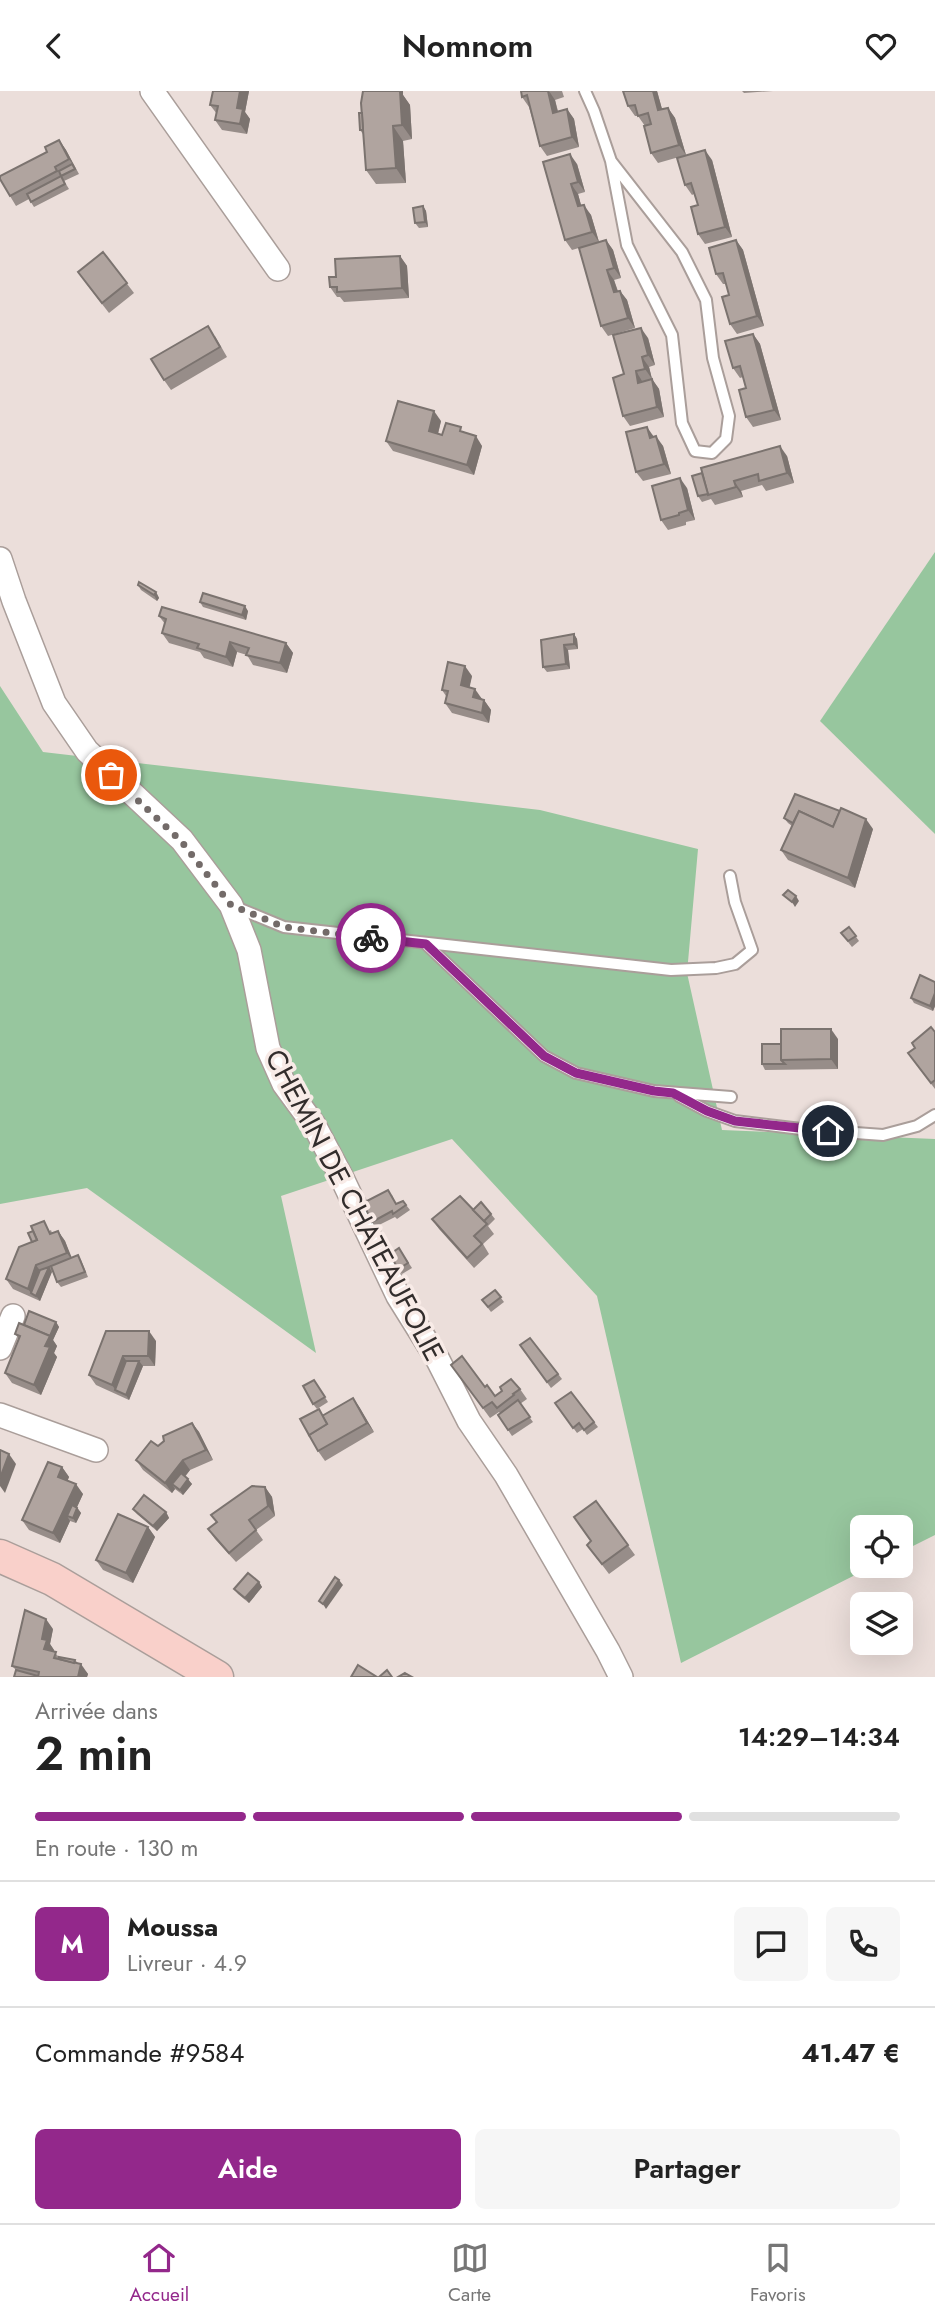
<!DOCTYPE html>
<html lang="fr">
<meta charset="utf-8">
<style>
body{margin:0;font-family:Jost,sans-serif;background:#f6f6f6;color:#222;height:100vh;display:flex;flex-direction:column;font-size:26px;white-space:nowrap}
*{box-sizing:border-box;margin:0}
p{font-size:23px;color:#767676}
.icon{flex:none;width:38px;height:38px;fill:none;stroke:currentColor;stroke-width:2;stroke-linecap:round;stroke-linejoin:round}
.map{position:relative;height:1586px;overflow:hidden}
.side{display:flex;flex-direction:column;background:#fff;flex:1}
.side>*{flex:none}
.controls{position:absolute;left:850px;top:1424px;display:grid;gap:14px}
.controls a{display:grid;place-items:center;width:63px;height:63px;border-radius:10px;background:#fff;box-shadow:0 7px 28px #0002;font-size:35px}
.pin{position:absolute;display:grid;place-items:center;width:60px;height:60px;color:#fff;margin:-30px;border:4px solid #fff;border-radius:50%;box-shadow:0 2px 7px #0007}
.courier{position:absolute;display:grid;place-items:center;width:70px;height:70px;margin:-35px;border:5px solid #93288b;border-radius:50%;background:#fff;color:#222;box-shadow:0 2px 9px #0007}
.overview em{font-style:normal;font-weight:600}
.overview div{display:flex;flex-direction:column-reverse}
.overview{display:flex;align-items:center;justify-content:space-between;height:119px;padding:0 35px}
h1{font-size:46px;font-weight:600;line-height:52px}
.bar{display:grid;grid-template-columns:repeat(4,1fr);gap:10px 7px;align-content:center;height:84px;padding:0 35px}
.bar i{height:9px;border-radius:5px;background:#e0e0e0}
.bar .active{background:#93288b}
.bar p{grid-column:span 4}
.line{display:flex;align-items:center;gap:18px;padding:0 35px;border-top:2px solid #e0e0e0}
.line div{flex:1}
.round{display:grid;place-items:center;flex:none;width:74px;height:74px;border-radius:10px;background:#f6f6f6}
.cta{display:flex;gap:14px;margin-top:auto;padding:14px 35px}
.cta a{flex:1;height:80px;border-radius:10px;background:#93288b;color:#fff;font-size:28px;font-weight:600;line-height:80px;text-align:center}
.cta a+a{background:#f6f6f6;color:#222}
header{display:flex;justify-content:space-between;align-items:center;height:91px;padding:0 35px;background:#fff;font-size:32px;font-weight:600}
.dock{display:flex;justify-content:space-around;align-items:center;height:98px;border-top:2px solid #e0e0e0;background:#fff;font-size:19px;color:#767676}
.dock a{display:grid;justify-items:center;gap:4px}
.dock .active{color:#93288b}
.map>svg:first-child{display:block}
.green{fill:#97c69e}
.lines{fill:none;stroke-linecap:round;stroke-linejoin:round}
.service-casing{stroke:#aa9e9a;stroke-width:14}
.minor-casing{stroke:#aa9e9a;stroke-width:26}
.secondary-casing{stroke:#aa9e9a;stroke-width:35}
.service{stroke:#fff;stroke-width:10}
.minor{stroke:#fff;stroke-width:23}
.secondary{stroke:#f9d0ca;stroke-width:32}
.wall{fill:#978d89}
.shaded-wall{fill:#7b736f}
.building{fill:#b0a49f;stroke:#7b736f;stroke-width:2}
.done{stroke:#736b69;stroke-width:7;stroke-dasharray:0 12.6}
.route{stroke:#93288b;stroke-width:9}
.labels{text-anchor:middle;stroke-width:7;stroke-linejoin:round;paint-order:stroke}
.street-label{font-size:28px;fill:#322d2c;stroke:#f8ebe7}
</style>
<header><svg class="icon" aria-label="back" viewBox="0 0 24 24"><path d="M15 5l-7 7 7 7"/></svg>Nomnom<svg class="icon" aria-label="heart" viewBox="0 0 24 24"><path d="M12 20l-8-8c-3-5 5-10 8-4 3-6 11-1 8 4z"/></svg></header>
<div class="map">
<svg width="935" height="1586" viewBox="0 0 935 1586">
<rect width="100%" height="100%" fill="#ebdeda"/>
<g class="green">
<polygon points="935,461 935,743 820,630"/>
<polygon points="0,595 43,661 540,719 698,758 687,882 722,1039 935,1048 935,1444 901,1461 901,1437 863,1437 863,1475 873,1475 681,1572 597,1205 452,1048 281,1105 316,1262 87,1097 0,1113"/>
</g>
<g class="lines">
<g class="service-casing">
<g id="service">
<polyline points="585,0 594,20 611,70 627,154 672,244 682,332 695,360 712,362 726,348 729,325 713,267 706,209 682,161 611,70"/>
<polyline points="233,815 284,836 671,879 716,877 735,873 752,859 735,811 730,785"/>
<polyline points="426,853 544,965 576,982 654,1000 731,1006"/>
<polyline points="679,1005 707,1020 735,1030 801,1038 883,1044 917,1035 935,1024"/>
</g>
</g>
<g class="minor-casing">
<g id="minor">
<polyline points="152,0 278,178"/>
<polyline points="0,468 14,510 54,612 87,660 182,749 231,814 249,859 268,957 284,993 314,1034 341,1085 398,1205 438,1269 469,1330 506,1384 608,1560 621,1586"/>
<polyline points="0,1257 13,1225"/>
<polyline points="0,1324 96,1359"/>
</g>
</g>
<g class="secondary-casing">
<polyline id="secondary" points="0,1465 52,1488 217,1586"/>
</g>
<use href="#service" class="service"/>
<use href="#minor" class="minor"/>
<use href="#secondary" class="secondary"/>
</g>
<g class="wall">
<polygon points="213,0 249,0 245,21 250,28 247,43 222,39 215,29 217,23 210,14"/>
<polygon points="363,0 403,0 403,4 410,14 412,48 403,50 406,92 376,93 366,79 363,43 360,39"/>
<polygon points="521,0 562,0 564,6 555,9 558,20 567,18 574,28 579,56 547,65 540,55 529,16 522,6"/>
<polygon points="623,0 657,0 662,18 668,17 675,27 686,64 658,72 651,62 645,35 638,25 635,25 628,15"/>
<polygon points="742,0 773,0 744,2"/>
<polygon points="59,49 66,59 79,83 64,90 69,98 34,116 29,108 16,115 10,105"/>
<polygon points="712,69 732,146 705,153 698,143 698,114 694,103 692,104 685,94"/>
<polygon points="543,71 577,73 585,101 578,103 581,114 591,124 599,151 572,159 565,149"/>
<polygon points="423,115 426,120 428,136 419,137 415,132"/>
<polygon points="606,149 613,159 621,187 614,189 618,200 620,200 627,209 635,237 608,245 601,235"/>
<polygon points="736,149 743,159 764,235 737,243 730,233 729,204 726,193 723,193 716,183"/>
<polygon points="103,161 134,202 109,222 85,191"/>
<polygon points="400,165 407,175 409,207 344,211 340,206 337,206 330,196 336,186"/>
<polygon points="753,243 760,253 781,329 753,336 746,326 746,297 743,286 740,287 733,277"/>
<polygon points="215,245 227,266 171,299 164,289"/>
<polygon points="648,247 655,274 649,276 652,288 659,298 664,326 630,335 623,325 624,283"/>
<polygon points="441,330 438,343 442,344 464,341 482,355 474,384 393,360 386,350"/>
<polygon points="654,346 663,355 671,383 643,390 636,381"/>
<polygon points="787,365 794,392 766,400 762,394 741,400 743,406 715,414 711,408 702,411 698,405"/>
<polygon points="687,397 695,429 686,431 686,434 668,439 661,429"/>
<polygon points="138,494 156,501 159,507 157,510 141,499"/>
<polygon points="200,511 248,520 246,529 203,516"/>
<polygon points="159,525 286,552 293,562 287,582 253,574 247,564 237,561 233,576 204,567 200,561 169,552 162,542 165,533"/>
<polygon points="574,543 577,548 578,558 568,559 570,578 547,581 543,576"/>
<polygon points="472,585 469,596 482,608 484,609 491,619 489,632 452,622 445,612 446,605 442,599"/>
<polygon points="784,727 873,738 855,797 788,769 781,759 792,735 788,732"/>
<polygon points="849,836 859,850 852,856 841,842"/>
<polygon points="935,891 935,915 933,920 914,912 911,907"/>
<polygon points="935,941 935,998 908,962"/>
<polygon points="838,948 838,978 765,979 762,973 781,953"/>
<polygon points="392,1104 396,1113 403,1110 410,1119 397,1128 395,1126 375,1136 372,1131"/>
<polygon points="473,1119 491,1123 495,1128 488,1135 494,1143 483,1153 489,1163 474,1177 439,1138 432,1128"/>
<polygon points="51,1139 52,1142 58,1140 65,1150 71,1167 78,1164 81,1169 88,1186 61,1196 57,1191 53,1180 52,1180 40,1210 13,1198 6,1188 32,1151"/>
<polygon points="399,1157 412,1177 402,1183 398,1178"/>
<polygon points="495,1199 504,1211 491,1221 482,1209"/>
<polygon points="56,1231 59,1236 53,1249 57,1255 54,1262 57,1266 41,1304 12,1292 5,1282 19,1248 15,1243 24,1234"/>
<polygon points="106,1240 156,1250 155,1275 143,1275 129,1309 96,1294 89,1284"/>
<polygon points="530,1247 562,1288 551,1297 520,1254"/>
<polygon points="451,1274 485,1296 495,1305 520,1298 527,1308 520,1313 533,1331 512,1345 498,1324 500,1322 499,1321 490,1327"/>
<polygon points="314,1289 328,1311 317,1318 313,1313"/>
<polygon points="571,1301 598,1336 587,1344 583,1338 577,1342 555,1312"/>
<polygon points="353,1307 374,1341 325,1370 318,1360 323,1324"/>
<polygon points="192,1332 199,1341 213,1369 190,1379 185,1386 192,1393 183,1404 175,1398 172,1402 143,1379 136,1369 158,1355"/>
<polygon points="62,1376 69,1386 67,1390 83,1403 77,1416 81,1422 76,1432 70,1430 60,1452 29,1439 22,1429"/>
<polygon points="265,1396 272,1406 275,1425 256,1439 263,1449 236,1471 215,1448 208,1438 217,1432 211,1424"/>
<polygon points="596,1410 635,1464 609,1483 587,1454 591,1450"/>
<polygon points="133,1418 166,1421 169,1427 157,1440 137,1423"/>
<polygon points="148,1436 155,1446 133,1492 103,1479 96,1469"/>
<polygon points="259,1491 262,1496 249,1512 238,1503 234,1498"/>
<polygon points="53,1538 50,1553 54,1559 53,1560 59,1566 75,1569 88,1583 87,1586 14,1586 16,1579 12,1575"/>
</g>
<g class="shaded-wall">
<polygon points="240,0 249,0 245,21 250,28 247,43 240,33 237,17"/>
<polygon points="392,0 403,0 403,4 410,14 412,48 402,34"/>
<polygon points="549,0 555,9 560,31 553,22"/>
<polygon points="653,0 657,0 665,29 658,19"/>
<polygon points="668,17 675,27 686,64 679,54"/>
<polygon points="567,18 574,28 579,56 572,46"/>
<polygon points="393,35 403,50 406,92 396,77"/>
<polygon points="59,49 66,59 76,78 69,68"/>
<polygon points="705,59 712,69 732,146 725,136"/>
<polygon points="570,63 577,73 585,101 578,91"/>
<polygon points="571,93 578,103 584,125 578,115"/>
<polygon points="584,114 591,124 599,151 592,141"/>
<polygon points="423,115 426,120 428,136 425,131"/>
<polygon points="606,149 613,159 621,187 614,177"/>
<polygon points="736,149 743,159 764,235 757,225"/>
<polygon points="400,165 407,175 409,207 402,197"/>
<polygon points="607,179 614,189 621,211 614,201"/>
<polygon points="620,200 627,209 635,237 628,227"/>
<polygon points="641,237 648,247 655,274 648,264"/>
<polygon points="753,243 760,253 781,329 774,319"/>
<polygon points="642,266 649,276 652,288 645,278"/>
<polygon points="636,280 642,290 638,292"/>
<polygon points="652,288 659,298 664,326 657,316"/>
<polygon points="434,320 441,330 436,350 429,340"/>
<polygon points="647,336 654,346 657,357 650,347"/>
<polygon points="476,345 482,355 474,384 467,374"/>
<polygon points="656,345 663,355 671,383 664,373"/>
<polygon points="780,355 787,365 794,392 787,382"/>
<polygon points="680,387 687,397 695,429 688,419"/>
<polygon points="734,390 741,400 743,406 736,396"/>
<polygon points="156,501 159,507 157,510 154,504"/>
<polygon points="245,515 248,520 246,529 242,524"/>
<polygon points="574,543 577,548 578,558 574,553"/>
<polygon points="230,551 237,561 233,576 226,566"/>
<polygon points="286,552 293,562 287,582 280,572"/>
<polygon points="564,554 568,559 570,578 566,573"/>
<polygon points="465,575 472,585 468,604 461,594"/>
<polygon points="475,598 482,608 473,606"/>
<polygon points="484,609 491,619 489,632 482,622"/>
<polygon points="866,728 873,738 855,797 848,787"/>
<polygon points="796,805 799,810 795,816 792,811"/>
<polygon points="935,902 935,915 933,920 930,915"/>
<polygon points="831,938 838,948 838,978 831,968"/>
<polygon points="58,1140 65,1150 74,1172 67,1162"/>
<polygon points="36,1174 43,1184 31,1202 28,1198"/>
<polygon points="49,1176 52,1181 40,1210 36,1205"/>
<polygon points="56,1231 59,1236 53,1249 57,1255 54,1262 57,1266 41,1304 34,1294 45,1255"/>
<polygon points="149,1240 156,1250 155,1275 148,1265"/>
<polygon points="123,1265 130,1275 115,1299 119,1304 112,1294"/>
<polygon points="139,1270 143,1275 129,1309 126,1304"/>
<polygon points="353,1307 360,1317 374,1341 367,1332"/>
<polygon points="192,1332 199,1341 213,1369 206,1359"/>
<polygon points="9,1363 16,1373 5,1402 0,1395 0,1387"/>
<polygon points="183,1369 190,1379 176,1396 172,1393 175,1398 172,1402 165,1392"/>
<polygon points="62,1376 69,1386 65,1396 58,1386"/>
<polygon points="188,1388 192,1393 183,1404 180,1399"/>
<polygon points="76,1393 83,1403 72,1427 67,1425 70,1430 60,1452 53,1442"/>
<polygon points="265,1396 272,1406 275,1425 268,1415"/>
<polygon points="77,1417 81,1422 76,1432 73,1427"/>
<polygon points="166,1421 169,1427 157,1440 153,1435"/>
<polygon points="148,1436 155,1446 133,1492 126,1482"/>
<polygon points="339,1489 343,1494 326,1518 323,1513"/>
<polygon points="259,1491 262,1496 249,1512 245,1507"/>
<polygon points="46,1528 53,1538 50,1553 54,1559 51,1568 44,1558 42,1548"/>
<polygon points="81,1573 88,1583 87,1586 78,1586"/>
</g>
<g class="building">
<polygon points="213,0 240,0 237,17 243,18 240,33 215,29 218,15 210,14"/>
<polygon points="363,0 400,0 402,34 393,35 396,77 366,79 361,12"/>
<polygon points="521,0 548,0 553,22 567,18 572,46 540,55 527,4 522,6"/>
<polygon points="623,0 653,0 658,19 668,17 679,54 651,62 644,35 651,33 648,22 638,25 635,14 628,15"/>
<polygon points="359,22 362,22 363,39 360,39"/>
<polygon points="59,49 69,68 55,76 57,80 10,105 0,88 0,85 47,61 45,56"/>
<polygon points="705,59 725,136 698,143 691,116 698,114 691,92 685,94 677,67"/>
<polygon points="570,63 578,91 571,93 578,115 584,114 592,141 565,149 543,71"/>
<polygon points="72,73 75,78 61,85 59,80"/>
<polygon points="61,85 65,93 31,111 27,103"/>
<polygon points="423,115 425,131 415,132 413,117"/>
<polygon points="606,149 614,177 607,179 614,201 620,200 628,227 601,235 579,157"/>
<polygon points="736,149 757,225 730,233 722,206 729,204 723,182 716,183 709,157"/>
<polygon points="103,161 127,192 102,212 78,181"/>
<polygon points="400,165 402,197 337,201 337,196 330,196 329,186 336,186 335,168"/>
<polygon points="208,235 220,256 164,289 151,268"/>
<polygon points="641,237 648,264 642,266 645,278 636,280 638,292 652,288 657,316 623,325 613,287 624,283 613,244"/>
<polygon points="753,243 774,319 746,326 739,299 746,297 740,275 733,277 725,250"/>
<polygon points="398,310 434,320 429,340 442,344 446,332 461,336 460,340 476,345 467,374 386,350"/>
<polygon points="647,336 650,347 656,345 664,373 636,381 626,341"/>
<polygon points="780,355 787,382 759,390 758,383 734,390 736,396 708,404 701,377"/>
<polygon points="702,382 708,403 698,405 692,385"/>
<polygon points="680,387 688,419 679,422 679,424 661,429 652,395"/>
<polygon points="139,491 156,501 154,504 138,494"/>
<polygon points="203,502 245,515 242,524 200,511"/>
<polygon points="162,516 286,552 280,572 246,564 249,557 230,551 226,566 197,557 199,553 162,542 166,528 159,525"/>
<polygon points="574,543 574,553 564,554 566,573 543,576 541,549"/>
<polygon points="448,571 465,575 461,594 475,598 473,606 484,609 482,622 445,612 448,600 442,599"/>
<polygon points="795,703 840,720 833,736 799,720 793,732 784,727"/>
<polygon points="841,717 866,728 848,787 781,759 799,720 833,736"/>
<polygon points="788,799 796,805 792,811 783,804"/>
<polygon points="849,836 856,845 848,850 841,842"/>
<polygon points="920,884 935,891 935,902 930,915 911,907"/>
<polygon points="931,936 935,941 935,989 931,992 908,962 915,957 912,952"/>
<polygon points="781,938 831,938 831,968 781,969"/>
<polygon points="762,953 781,953 781,969 785,973 762,973"/>
<polygon points="388,1099 396,1113 403,1110 406,1114 393,1123 392,1120 372,1131 363,1112"/>
<polygon points="460,1105 487,1133 474,1145 482,1153 467,1167 432,1128"/>
<polygon points="481,1111 491,1123 484,1130 473,1119"/>
<polygon points="44,1130 50,1143 58,1140 67,1162 36,1174 28,1198 6,1188 19,1156 37,1149 31,1135"/>
<polygon points="33,1140 37,1149 32,1151 28,1142"/>
<polygon points="399,1157 408,1172 398,1178 390,1163"/>
<polygon points="78,1164 85,1181 57,1191 51,1175"/>
<polygon points="49,1176 36,1205 31,1202 40,1179"/>
<polygon points="495,1199 501,1206 488,1216 482,1209"/>
<polygon points="29,1220 56,1231 50,1245 24,1234"/>
<polygon points="19,1232 50,1245 45,1255 50,1256 34,1294 5,1282 20,1245 15,1243"/>
<polygon points="106,1240 149,1240 148,1265 123,1265 112,1294 89,1284"/>
<polygon points="530,1247 558,1283 547,1291 520,1254"/>
<polygon points="462,1265 485,1296 487,1294 495,1305 502,1300 500,1296 511,1288 520,1298 513,1303 514,1304 497,1317 492,1311 483,1317 451,1274"/>
<polygon points="126,1270 139,1270 126,1304 115,1299"/>
<polygon points="314,1289 325,1306 313,1313 303,1295"/>
<polygon points="571,1301 594,1331 584,1339 579,1332 573,1337 555,1312"/>
<polygon points="353,1307 367,1332 318,1360 309,1344 327,1333 322,1325"/>
<polygon points="518,1309 530,1326 508,1339 498,1324"/>
<polygon points="319,1318 327,1333 309,1344 300,1328"/>
<polygon points="192,1332 206,1359 183,1369 165,1392 136,1369 151,1350 158,1355 164,1350 163,1345"/>
<polygon points="0,1359 9,1363 0,1387"/>
<polygon points="48,1371 62,1376 58,1386 76,1393 53,1442 22,1429"/>
<polygon points="181,1382 188,1388 180,1399 172,1393"/>
<polygon points="252,1395 265,1396 268,1415 249,1429 256,1439 229,1462 208,1438 217,1431 211,1424"/>
<polygon points="144,1404 166,1421 153,1435 133,1418"/>
<polygon points="596,1410 628,1454 602,1473 587,1454 591,1450 574,1426"/>
<polygon points="72,1414 77,1417 73,1427 67,1425"/>
<polygon points="118,1423 148,1436 126,1482 96,1469"/>
<polygon points="248,1482 259,1491 245,1507 234,1498"/>
<polygon points="335,1486 339,1489 323,1513 319,1510"/>
<polygon points="25,1519 46,1528 42,1548 47,1549 44,1558 56,1561 54,1567 81,1573 78,1586 38,1586 39,1581 12,1575"/>
<polygon points="59,1566 75,1569 74,1572 59,1568"/>
<polygon points="358,1574 377,1586 351,1586"/>
<polygon points="16,1579 38,1585 38,1586 14,1586"/>
<polygon points="387,1579 392,1586 379,1586"/>
<polygon points="405,1582 412,1586 398,1586"/>
</g>
<g class="lines">
<polyline class="done" points="111,684 181,750 231,814 284,836 371,847"/>
<polyline class="route" points="371,847 426,853 544,965 576,982 654,1000 673,1002 707,1020 735,1030 828,1040"/>
</g>
<g class="labels">
<g class="street-label">
<text transform="translate(355 1114) rotate(62)" y="10">CHEMIN DE CHATEAUFOLIE</text>
</g>
</g>
</svg>
<div class="controls">
<a><svg class="icon" aria-label="locate" viewBox="0 0 24 24"><circle cx="12" cy="12" r="6"/><path d="M12 2v4M12 18v4M2 12h4M18 12h4"/></svg></a>
<a><svg class="icon" aria-label="layers" viewBox="0 0 24 24"><path d="M12 4l9 5-9 5-9-5zM3 14l9 5 9-5"/></svg></a>
</div>
<div class="pin" style="left:111px;top:684px;background:#ea580c"><svg class="icon" aria-label="bag" viewBox="0 0 24 24"><path d="M5 8h14l-1 12H6zM9 8a3 3 0 0 1 6 0"/></svg></div>
<div class="pin" style="left:828px;top:1040px;background:#1f2937"><svg class="icon" aria-label="home" viewBox="0 0 24 24"><path d="M3 11l9-7 9 7M6 9v11h12V9"/></svg></div>
<div class="courier" style="left:371px;top:847px"><svg class="icon" aria-label="bike" viewBox="0 0 24 24"><circle cx="6" cy="16" r="4"/><circle cx="18" cy="16" r="4"/><path d="M6 16l4-8h5l3 8M10 8l3 8H6M13 5h3"/></svg></div>
</div>
<section class="side">
<div class="overview"><div><h1>2 min</h1><p>Arrivée dans</p></div><em>14:29–14:34</em></div>
<div class="bar"><i class="active"></i><i class="active"></i><i class="active"></i><i></i><p>En route · 130 m</p></div>
<div class="line" style="height:126px"><b class="round" style="background:#93288b;color:#fff">M</b><div><b>Moussa</b><p>Livreur · 4.9</p></div><a class="round"><svg class="icon" aria-label="chat" viewBox="0 0 24 24"><path d="M4 5h16v11H9l-5 4z"/></svg></a><a class="round"><svg class="icon" aria-label="phone" viewBox="0 0 24 24"><path d="M5 4h4l2 5-3 2q2 4 5 5l2-3 5 2v4C11 20 4 13 5 4z"/></svg></a></div>
<div class="line" style="height:91px"><div>Commande #9584</div><b>41.47 €</b></div>
<div class="cta"><a>Aide</a><a>Partager</a></div>
</section>
<nav class="dock">
<a class="active"><svg class="icon" aria-label="home" viewBox="0 0 24 24"><path d="M3 11l9-7 9 7M6 9v11h12V9"/></svg>Accueil</a>
<a><svg class="icon" aria-label="map" viewBox="0 0 24 24"><path d="M3 6l6-2 6 2 6-2v14l-6 2-6-2-6 2zM9 4v14M15 6v14"/></svg>Carte</a>
<a><svg class="icon" aria-label="saved" viewBox="0 0 24 24"><path d="M7 4h10v16l-5-4-5 4z"/></svg>Favoris</a>
</nav>
